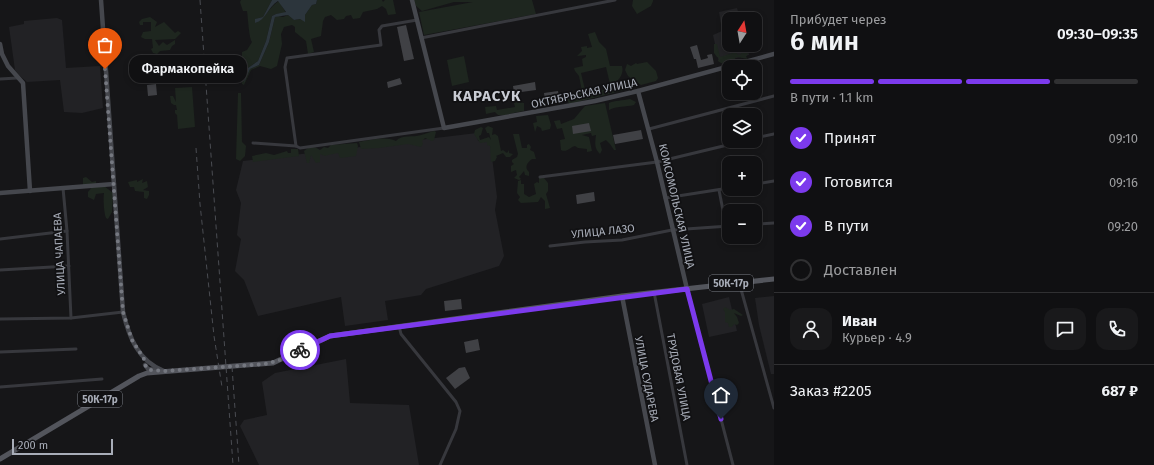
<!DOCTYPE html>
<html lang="ru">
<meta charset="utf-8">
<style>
body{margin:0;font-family:"Fira Sans",sans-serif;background:#19191b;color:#f1f3f6;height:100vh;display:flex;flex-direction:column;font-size:15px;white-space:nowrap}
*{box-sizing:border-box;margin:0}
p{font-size:13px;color:#9c9d9f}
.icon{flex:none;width:22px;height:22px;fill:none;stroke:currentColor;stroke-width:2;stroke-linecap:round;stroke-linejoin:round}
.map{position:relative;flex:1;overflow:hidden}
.side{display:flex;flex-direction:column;background:#101012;width:380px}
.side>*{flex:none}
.needle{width:26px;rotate:11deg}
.tools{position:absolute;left:722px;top:12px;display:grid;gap:8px}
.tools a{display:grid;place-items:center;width:40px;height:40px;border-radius:8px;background:#101012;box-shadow:0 2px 6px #0003,0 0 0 1px #303032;font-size:20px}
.scale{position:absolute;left:12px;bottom:10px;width:101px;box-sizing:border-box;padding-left:4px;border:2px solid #a8adb8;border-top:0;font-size:11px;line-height:14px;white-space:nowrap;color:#a8adb8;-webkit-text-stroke:3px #111113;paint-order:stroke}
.pin{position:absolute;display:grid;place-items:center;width:34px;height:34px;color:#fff;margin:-41px -17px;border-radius:50% 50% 50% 0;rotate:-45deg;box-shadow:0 0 4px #0007}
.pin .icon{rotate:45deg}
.courier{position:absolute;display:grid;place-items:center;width:40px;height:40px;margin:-20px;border:3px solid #7c3aed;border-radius:50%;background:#fff;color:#222;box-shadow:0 1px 5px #0007}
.bubble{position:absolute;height:28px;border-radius:12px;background:#101012;box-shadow:0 2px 6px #0003,0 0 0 1px #303032;font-size:13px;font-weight:600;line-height:28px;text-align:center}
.summary em{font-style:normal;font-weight:600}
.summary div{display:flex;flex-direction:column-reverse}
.summary{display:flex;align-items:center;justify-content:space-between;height:68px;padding:0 16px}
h1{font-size:26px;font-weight:600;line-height:30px}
.bar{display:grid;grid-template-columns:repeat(4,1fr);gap:6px 4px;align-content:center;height:48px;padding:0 16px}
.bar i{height:5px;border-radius:3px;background:#303032}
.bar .on{background:#7c3aed}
.bar p{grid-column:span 4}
.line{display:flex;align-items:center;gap:10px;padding:0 16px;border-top:1px solid #303032}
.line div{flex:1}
.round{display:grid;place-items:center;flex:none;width:42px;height:42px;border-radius:12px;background:#19191b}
ol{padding:0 16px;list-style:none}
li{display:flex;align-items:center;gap:12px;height:44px}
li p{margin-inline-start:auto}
li .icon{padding:4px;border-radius:50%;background:#7c3aed;color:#fff;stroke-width:4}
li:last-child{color:#9c9d9f}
li i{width:22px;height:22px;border:2px solid #303032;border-radius:50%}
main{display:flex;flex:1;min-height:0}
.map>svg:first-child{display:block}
.built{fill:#222225}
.green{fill:#1e261f;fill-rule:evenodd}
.water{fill:#2c353c}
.building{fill:#404145}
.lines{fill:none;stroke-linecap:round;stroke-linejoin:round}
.street{stroke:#37383d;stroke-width:3}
.secondary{stroke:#45474d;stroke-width:4.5}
.primary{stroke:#53555c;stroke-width:5}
.rail{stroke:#4a4c52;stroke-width:1;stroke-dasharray:5 4;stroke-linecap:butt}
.done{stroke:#757880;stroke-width:4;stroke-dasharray:0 7.2}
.route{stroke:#7c3aed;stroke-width:5}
.labels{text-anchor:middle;stroke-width:3.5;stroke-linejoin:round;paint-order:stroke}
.shield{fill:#111113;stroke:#7b7e86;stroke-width:1}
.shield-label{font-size:10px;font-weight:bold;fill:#a8adb8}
.street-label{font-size:11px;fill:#a8adb8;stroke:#111113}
.district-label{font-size:15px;font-weight:bold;letter-spacing:1px;fill:#c9ccd4;stroke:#111113}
</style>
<main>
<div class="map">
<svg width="774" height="465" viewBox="0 0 774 465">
<rect width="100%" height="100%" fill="#161618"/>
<g class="built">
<polygon points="737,8 740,19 729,19 729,45 747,45 749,55 719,62 713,35 722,31 719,12"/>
<polygon points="57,18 62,20 66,68 100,66 103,108 82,113 64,112 60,80 27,82 19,75 15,70 9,27 24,24 24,21"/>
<polygon points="477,133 478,141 490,141 497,197 495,210 504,256 499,266 426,289 421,295 385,301 388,320 345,326 341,297 258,316 244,280 235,271 241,239 237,235 241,203 236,190 243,161"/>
<polygon points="774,296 774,374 771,374 759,325 755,298"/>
<polygon points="729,297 737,331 709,337 702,304"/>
<polygon points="346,359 350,403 409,405 419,465 259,465 240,426 244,420 267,415 262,382 275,373"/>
</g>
<g class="green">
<path d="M241,0H272L263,17L256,19L255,23C266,18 269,7 279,1L286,13L276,14L272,16L266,41L258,61L245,70V80L250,69L259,65L269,42L275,17L278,16L283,17L288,15L294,20L300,19L305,21V15L312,5L316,4L317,0H382L383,2L385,0H393L396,14L388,15L386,9L382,6L377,9L363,12L360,18L353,19L351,15L346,16L344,19L337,20L331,15L325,17L323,21L321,36L311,39L314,52L308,54L306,41L295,32V27L292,25L284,27L281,34L282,44L277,66L271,69L260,66L251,70L244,85L242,84C241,75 235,64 242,56V52L247,50L252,42C249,38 248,18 247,11H243L240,2Z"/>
<polygon points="414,0 532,0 536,14 424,35 419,12 473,2 454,2 422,11 416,6"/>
<polygon points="633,0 653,0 653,1 651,6 637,14 632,6"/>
<polygon points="150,17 157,22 155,27 164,22 175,33 178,31 181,33 175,39 155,40 159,46 163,42 167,45 175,40 175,44 172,46 170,50 160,51 157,54 153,53 151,49 153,48 152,39 145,39 141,37 143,32 151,31 151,22 143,22 143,25 140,25 139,22 142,19"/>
<path d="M595,32L599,42L606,49L610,66H622C624,73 620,79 614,84L616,88L624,86L625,90L569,104L566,95L582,91L579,76L575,71L574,68L583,66L582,59L586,57V55L577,56L582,51L581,47L587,46V48L592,47L588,34ZM606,67L611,88L586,94L581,73Z"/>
<polygon points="714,44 717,44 720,57 736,52 738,55 741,54 744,47 743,45 747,45 749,52 746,57 748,59 737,57 733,60 729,59 728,61 729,65 721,63 718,61 719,58 717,57 714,53"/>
<polygon points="464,56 469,82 452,86 447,60"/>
<polygon points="647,62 656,71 658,78 656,81 641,85 628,76 625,70 627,64 631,66 636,63 637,64"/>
<polygon points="192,87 195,127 178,129 177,115 175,113 175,110 177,110 176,105 174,105 171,103 170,96 173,96 176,102 175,88"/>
<polygon points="238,93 241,93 242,142 246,146 245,156 240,161 236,159"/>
<path d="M630,99L636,102L634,105C626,107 616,106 609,110V103C615,100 622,101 630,99Z"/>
<path d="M517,102L524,103V111C514,112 507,116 498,115L495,112L486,114L485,107L496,106L497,110L515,107L514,103Z"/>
<path d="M605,103L616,150H614L610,144L606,140L600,143L602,150L600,154C594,148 595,143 596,135L592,136L591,133L582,135L589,137L592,151L587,152V149L578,148L575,146C570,147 567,153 561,150L560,140L565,139L562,128L557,129L554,121L560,120L561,124L574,119L585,106Z"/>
<polygon points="548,115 551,125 550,129 542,131 541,128 537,126 535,132 533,123 537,122 536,116"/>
<polygon points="488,126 493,128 492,135 495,134 498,136 501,151 503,150 507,153 509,150 509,153 513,154 510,157 506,157 503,153 496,156 497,157 495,161 491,162 490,146 487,145 487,142 480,143 474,134 475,130 481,127 483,128 481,135 479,136 480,140 489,137 491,140 489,133 487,133 485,128"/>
<path d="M434,131L436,132L434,140L432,141L425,138L422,141L423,144L421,147L408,144L379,148L361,149L359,142C372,140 384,136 396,141C402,134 413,138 421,135C426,134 429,132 434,131Z"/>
<path d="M513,134H519L522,148H527V145L529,144L531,147L530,150L534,152L536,159H532C527,163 524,167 529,172V176L525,175L524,171L519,177L521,179L519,180L514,178L517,175L516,170L511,172V166L514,164L512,162V160L517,157L518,154Z"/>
<path d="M357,143L358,146L356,156L340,158L338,153L328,155L325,156L320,154V162L316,163L311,155L309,163H307L304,151C310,146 314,146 320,150L324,147L328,148L331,145Z"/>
<polygon points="291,149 298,149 299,156 253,162 252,156 266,153 274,155 287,151 288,153 291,153"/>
<path d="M86,177L92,182L96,181V184L104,186L113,193L112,212L108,219L106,218C104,214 103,198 104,193L96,194L94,200L88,197V192L93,186L83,185V178Z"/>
<polygon points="539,178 544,178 548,183 548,191 546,194 550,208 545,209 545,201 541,197 538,202 521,203 518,200 520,197 517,193 518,181 521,180 521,184 524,184 524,194 529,197 536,194 534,184 537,182 539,183"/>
<polygon points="143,179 142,183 147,181 148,187 143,190 149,191 149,195 147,199 144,198 144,192 135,191 134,187 130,187 128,182 137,180 137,182"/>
<polygon points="725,307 730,310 734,309 743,315 741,316 734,313 737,317 739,323 737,325 734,324 732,327 729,327 728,323 725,322 725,312 723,309"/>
</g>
<path class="water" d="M272,0H317L316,4L312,5L305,15V22L300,19L294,20L288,15L275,17L269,42L259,65L250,69L244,83L246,74L245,70L258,61L266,41L272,16L276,14L286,12L278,1C268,7 266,20 255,23V19L263,17Z"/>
<g class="building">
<polygon points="406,25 414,59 404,61 397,27"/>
<polygon points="697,45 701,60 708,58 707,55 712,54 714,64 698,68 696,59 694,59 690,47"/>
<polygon points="400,78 402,84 388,88 387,82"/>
<polygon points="535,82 536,90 514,93 513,86"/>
<polygon points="156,84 157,95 148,96 147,85"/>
<polygon points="558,91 559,98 545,100 544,93"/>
<polygon points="589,123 591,131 573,134 572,126"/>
<polygon points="641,130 643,139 615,144 613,135"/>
<polygon points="594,192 595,201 577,204 576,195"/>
<polygon points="461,299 462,309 445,311 444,301"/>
<polygon points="478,339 480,350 466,353 464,342"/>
<polygon points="465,367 470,378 455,389 446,378 459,368"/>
</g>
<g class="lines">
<g class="street">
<polyline points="421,38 615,0"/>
<polyline points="0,79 17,78"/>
<polyline points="649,129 774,96"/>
<polyline points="755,138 774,134"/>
<polyline points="253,143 296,146 300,148 444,128"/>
<polyline points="296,146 285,67 287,58 381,45 379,30 382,26 417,20"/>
<polyline points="540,177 657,162 744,141"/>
<polyline points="755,184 774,181"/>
<polyline points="63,188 67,231 71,318"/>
<polyline points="719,190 726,226"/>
<polyline points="665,198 729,188"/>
<polyline points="755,224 774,223"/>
<polyline points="0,239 67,231"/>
<polyline points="550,246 585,242 622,240 672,230 729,226"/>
<polyline points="0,270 69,266"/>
<polyline points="739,282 774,408"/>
<polyline points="687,289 733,465"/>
<polyline points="654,292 687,465"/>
<polyline points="0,319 71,318 123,312"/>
<polyline points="399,326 401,334 456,402 460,411 456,429 440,465"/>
<polyline points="0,352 76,349"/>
<polyline points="0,387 102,379"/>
</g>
<g class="secondary">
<path d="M101,0L123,312C129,337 138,361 164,371"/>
<polyline points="412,0 444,128 595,101 638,91 774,54"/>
<polyline points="0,44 2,54 8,66 23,83 30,191"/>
<polyline points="638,91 657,162 687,289"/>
<polyline points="0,193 114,184"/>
<polyline points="622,296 655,465"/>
<polyline points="145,365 148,369 156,370"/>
</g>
<polyline class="primary" points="0,459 139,376 147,373 273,363 330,336 622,296 774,279"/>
<g class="rail">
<polyline points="200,0 233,465"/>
<polyline points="196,148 200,204 214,336 222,387"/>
<polyline points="232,367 239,465"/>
</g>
</g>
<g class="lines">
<polyline class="done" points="105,69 123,312 132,340 144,359 146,367 151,370 164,371 265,364 280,360 300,350"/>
<polyline class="route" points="300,350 330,336 687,289 721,419"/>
</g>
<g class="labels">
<g class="shield">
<rect x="709" y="275" width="44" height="16" rx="3"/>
<rect x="78" y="391" width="44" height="16" rx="3"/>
</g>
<g class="shield-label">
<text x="731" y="287">50К-17р</text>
<text x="100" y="403">50К-17р</text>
</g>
<g class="street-label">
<text transform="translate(584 93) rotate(-12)" y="4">ОКТЯБРЬСКАЯ УЛИЦА</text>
<text transform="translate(677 206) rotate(77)" y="4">КОМСОМОЛЬСКАЯ УЛИЦА</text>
<text transform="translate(603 231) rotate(-6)" y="4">УЛИЦА ЛАЗО</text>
<text transform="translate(59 254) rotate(-93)" y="4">УЛИЦА ЧАПАЕВА</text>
<text transform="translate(679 377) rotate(79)" y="4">ТРУДОВАЯ УЛИЦА</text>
<text transform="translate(647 379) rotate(79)" y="4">УЛИЦА СУДАРЕВА</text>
</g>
<g class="district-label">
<text x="487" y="101">КАРАСУК</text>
</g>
</g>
</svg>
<div class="tools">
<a><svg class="needle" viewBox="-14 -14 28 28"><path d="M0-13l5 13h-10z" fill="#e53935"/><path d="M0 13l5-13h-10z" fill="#9c9d9f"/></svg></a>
<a><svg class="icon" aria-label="locate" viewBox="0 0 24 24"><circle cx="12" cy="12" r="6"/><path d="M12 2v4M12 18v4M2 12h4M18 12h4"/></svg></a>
<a><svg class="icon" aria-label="layers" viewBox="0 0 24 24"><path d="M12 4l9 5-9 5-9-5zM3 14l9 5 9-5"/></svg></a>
<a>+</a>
<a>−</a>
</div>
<div class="scale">200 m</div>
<div class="pin" style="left:105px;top:69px;background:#ea580c"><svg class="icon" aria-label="bag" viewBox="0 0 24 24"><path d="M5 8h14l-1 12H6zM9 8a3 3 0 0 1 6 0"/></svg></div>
<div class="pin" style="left:721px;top:419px;background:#1f2937"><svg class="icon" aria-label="home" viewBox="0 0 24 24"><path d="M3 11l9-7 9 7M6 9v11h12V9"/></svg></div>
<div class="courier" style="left:300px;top:350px"><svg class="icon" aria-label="bike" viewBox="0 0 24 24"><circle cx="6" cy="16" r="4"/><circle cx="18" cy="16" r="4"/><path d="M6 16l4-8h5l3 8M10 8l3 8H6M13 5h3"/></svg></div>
<div class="bubble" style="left:129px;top:55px;width:118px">Фармакопейка</div>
</div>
<section class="side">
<div class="summary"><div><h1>6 мин</h1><p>Прибудет через</p></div><em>09:30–09:35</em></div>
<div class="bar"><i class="on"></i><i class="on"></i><i class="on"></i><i></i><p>В пути · 1.1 km</p></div>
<ol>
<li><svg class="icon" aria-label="check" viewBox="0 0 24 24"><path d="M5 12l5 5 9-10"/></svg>Принят<p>09:10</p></li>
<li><svg class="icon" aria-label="check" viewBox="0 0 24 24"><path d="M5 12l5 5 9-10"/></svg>Готовится<p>09:16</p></li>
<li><svg class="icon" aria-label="check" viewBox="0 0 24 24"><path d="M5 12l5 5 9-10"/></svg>В пути<p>09:20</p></li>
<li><i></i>Доставлен</li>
</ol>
<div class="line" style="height:72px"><a class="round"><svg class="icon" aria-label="person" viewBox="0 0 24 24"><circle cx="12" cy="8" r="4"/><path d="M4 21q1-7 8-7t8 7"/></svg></a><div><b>Иван</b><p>Курьер · 4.9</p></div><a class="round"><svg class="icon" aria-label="chat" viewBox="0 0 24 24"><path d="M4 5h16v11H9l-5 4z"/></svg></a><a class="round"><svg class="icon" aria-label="phone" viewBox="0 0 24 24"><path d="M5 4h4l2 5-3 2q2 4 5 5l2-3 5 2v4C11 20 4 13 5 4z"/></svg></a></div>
<div class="line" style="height:52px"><div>Заказ #2205</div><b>687 ₽</b></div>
</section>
</main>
